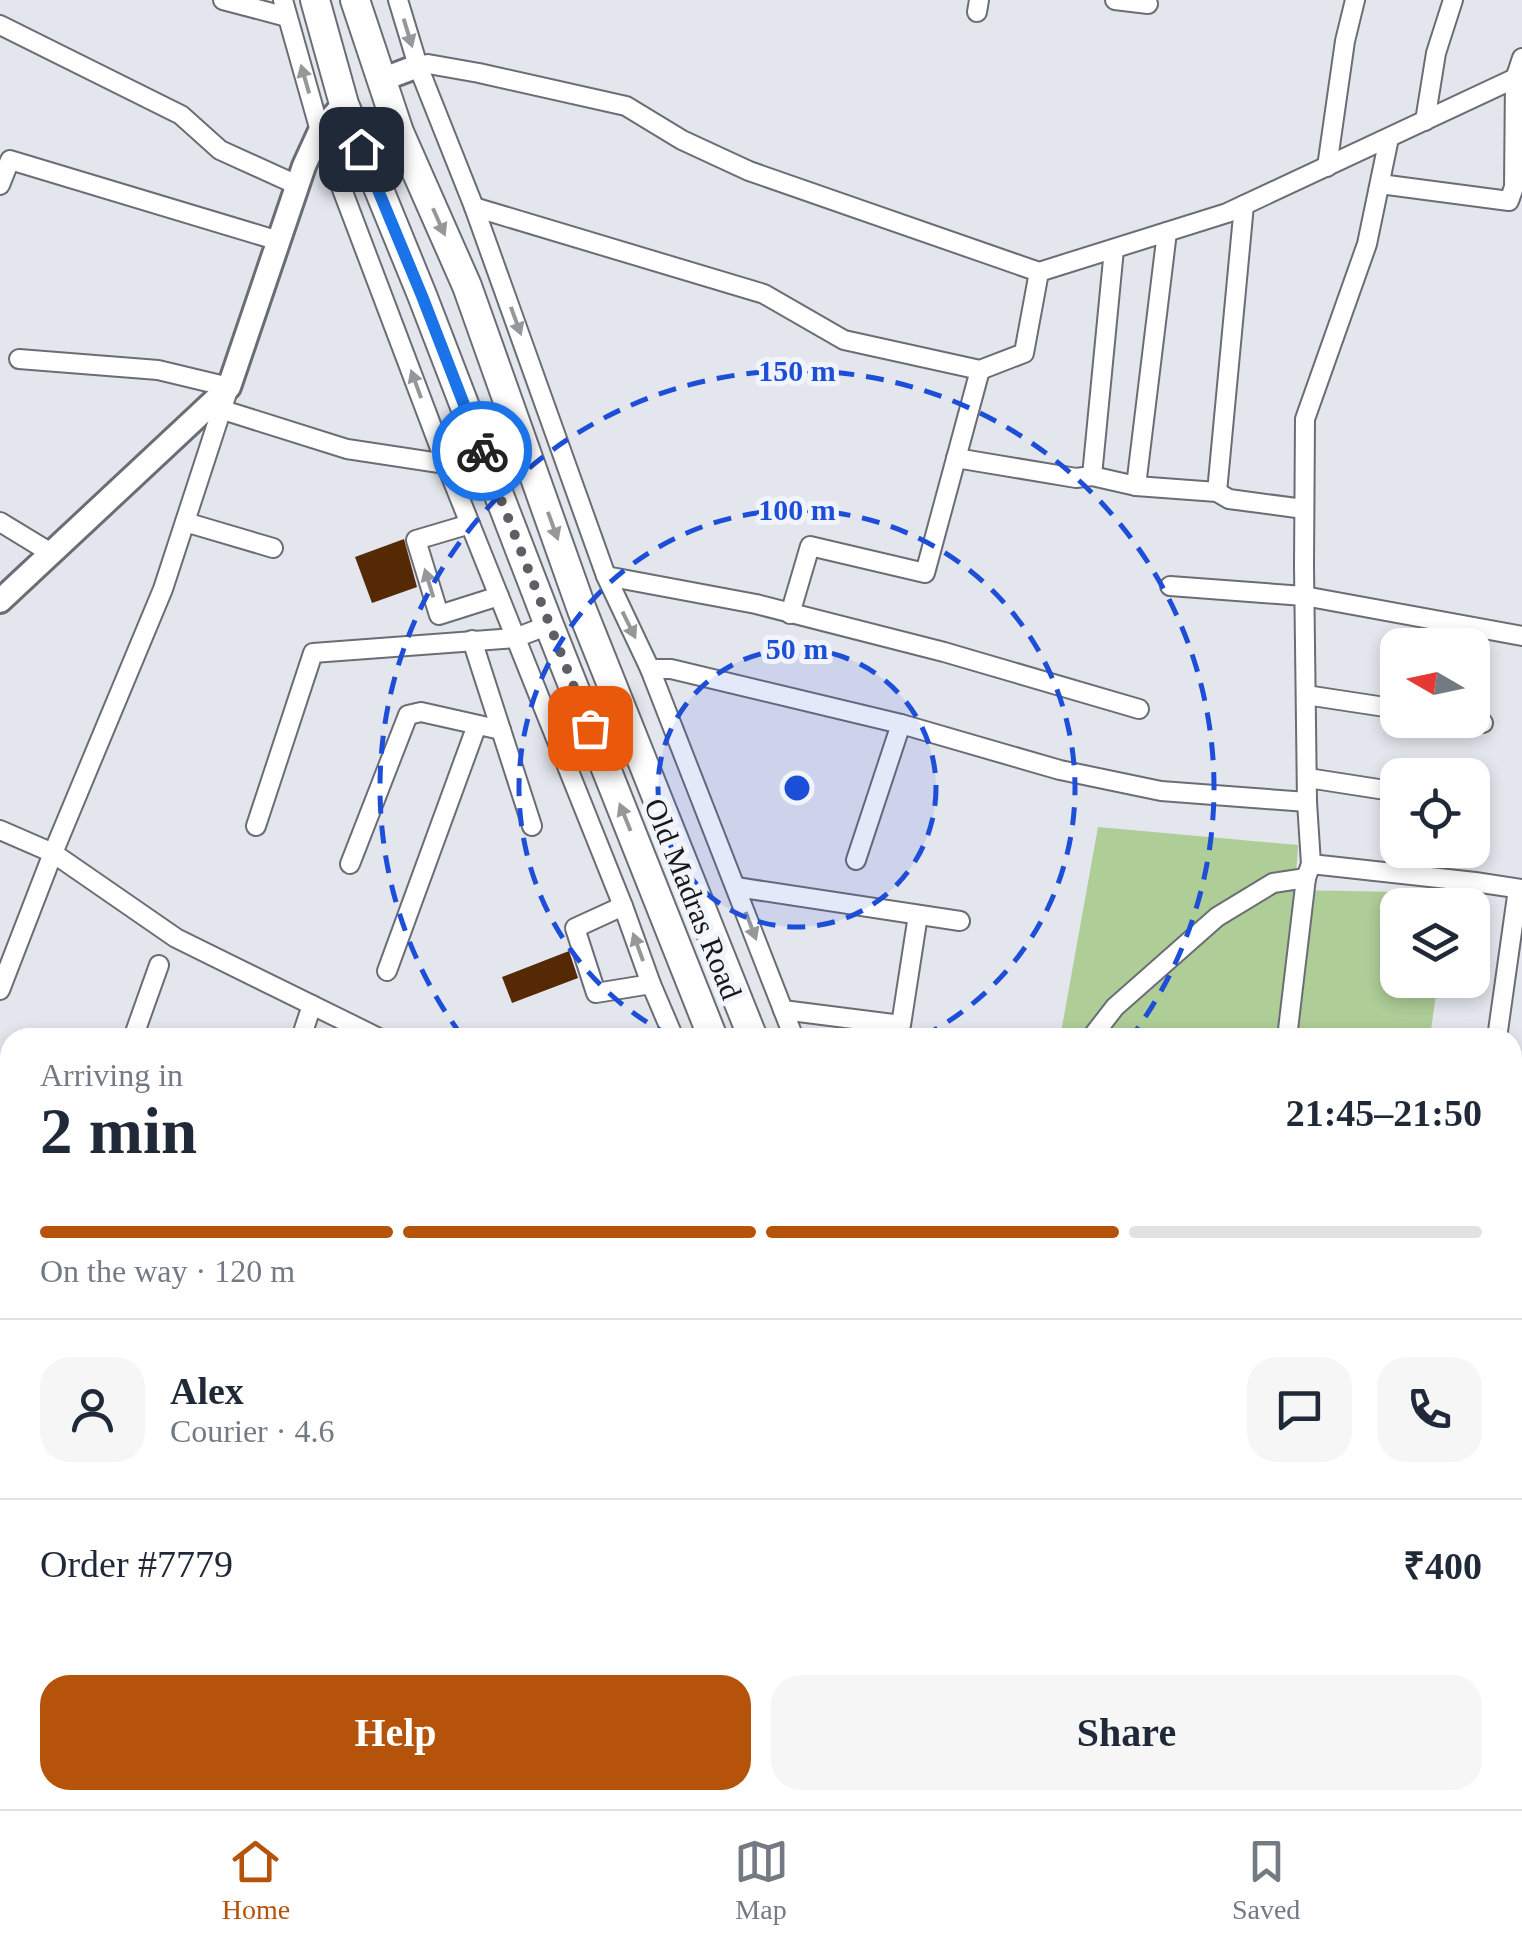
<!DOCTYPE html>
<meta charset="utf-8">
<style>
body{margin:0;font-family:"Times New Roman",serif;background:#f6f6f7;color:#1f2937;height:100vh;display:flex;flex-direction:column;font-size:38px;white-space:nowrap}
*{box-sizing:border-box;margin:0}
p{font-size:32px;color:#747a83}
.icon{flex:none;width:55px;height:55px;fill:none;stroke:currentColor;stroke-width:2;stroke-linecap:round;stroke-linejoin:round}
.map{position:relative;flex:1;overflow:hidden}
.details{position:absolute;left:0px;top:1028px;width:1522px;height:782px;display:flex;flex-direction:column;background:#fff;border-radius:30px 30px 0 0;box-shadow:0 5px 15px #0003}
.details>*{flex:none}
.needle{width:65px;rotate:279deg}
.controls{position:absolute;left:1380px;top:628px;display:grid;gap:20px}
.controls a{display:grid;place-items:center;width:110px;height:110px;border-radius:20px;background:#fff;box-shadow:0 5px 15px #0003;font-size:50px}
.pin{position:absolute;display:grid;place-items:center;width:85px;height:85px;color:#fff;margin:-42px;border-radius:20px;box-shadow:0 5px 15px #0006}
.courier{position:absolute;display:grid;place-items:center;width:100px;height:100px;margin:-50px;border:8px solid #1a73e8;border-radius:50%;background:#fff;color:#222;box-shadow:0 2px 12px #0007}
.headline em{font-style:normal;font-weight:600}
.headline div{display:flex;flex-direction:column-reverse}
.headline{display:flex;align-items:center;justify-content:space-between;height:170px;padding:0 40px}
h1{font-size:65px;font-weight:600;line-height:75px}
.bar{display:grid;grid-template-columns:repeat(4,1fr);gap:15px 10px;align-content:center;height:120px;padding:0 40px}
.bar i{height:12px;border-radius:8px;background:#e0e1e3}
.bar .on{background:#b45309}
.bar p{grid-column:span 4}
.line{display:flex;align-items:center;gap:25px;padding:0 40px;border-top:2px solid #e0e1e3}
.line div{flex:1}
.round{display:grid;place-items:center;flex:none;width:105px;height:105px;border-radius:30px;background:#f6f6f7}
.action{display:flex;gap:20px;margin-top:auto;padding:20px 40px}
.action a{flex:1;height:115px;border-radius:30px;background:#b45309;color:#fff;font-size:40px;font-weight:600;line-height:115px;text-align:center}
.action a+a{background:#f6f6f7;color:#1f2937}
.dock{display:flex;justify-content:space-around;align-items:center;height:140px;border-top:2px solid #e0e1e3;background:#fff;font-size:28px;color:#747a83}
.dock a{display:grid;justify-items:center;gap:5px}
.dock .on{color:#b45309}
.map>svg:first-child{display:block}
.green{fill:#aecd97}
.building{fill:#562905}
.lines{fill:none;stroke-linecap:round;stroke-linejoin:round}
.minor-casing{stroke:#6a6d73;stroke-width:22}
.major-casing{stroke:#6a6d73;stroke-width:28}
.highway-casing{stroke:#6a6d73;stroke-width:32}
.minor{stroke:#fff;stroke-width:18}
.major{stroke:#fff;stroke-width:22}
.highway{stroke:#fff;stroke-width:28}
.oneway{fill:#969798}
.done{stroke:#5e5f64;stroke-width:10;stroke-dasharray:0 18}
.route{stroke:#1a73e8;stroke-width:12}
.ring{fill:none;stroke:#1d4ed8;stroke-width:5;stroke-dasharray:18 12}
.labels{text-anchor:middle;stroke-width:10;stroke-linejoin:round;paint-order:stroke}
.street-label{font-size:30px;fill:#161719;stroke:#f1f4fb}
.centre{fill:#1d4ed8;stroke:#f1f4fb;stroke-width:5}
.ring-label{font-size:30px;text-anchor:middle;font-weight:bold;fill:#1d4ed8;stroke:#f1f4fb;stroke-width:10;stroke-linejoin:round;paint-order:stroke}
</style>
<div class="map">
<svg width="1522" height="1809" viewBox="0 0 1522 1809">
<rect width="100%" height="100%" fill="#e4e6ee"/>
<polygon class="green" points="1098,827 1298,845 1295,890 1449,893 1448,905 1398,905 1398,980 1438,980 1430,1037 1060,1038"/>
<g class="building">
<polygon points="404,539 417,587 372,603 355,557"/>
<polygon points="569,951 578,978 512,1003 502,977"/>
</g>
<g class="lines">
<g class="minor-casing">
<g id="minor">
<polyline points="223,0 287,17"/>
<polyline points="283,0 320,131 446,464 623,906 651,984 674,1038"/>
<polyline points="398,0 418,66 474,207 606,576 650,669 794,1038"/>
<polyline points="1115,0 1148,4"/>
<polyline points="977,12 979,0"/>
<polyline points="0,25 181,115 220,150 297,185"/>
<polyline points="418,66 428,64 479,73 626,106 682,140 749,171 1039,272 1227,213 1522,75"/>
<polyline points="1425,121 1436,53 1453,0"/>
<polyline points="1327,167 1345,41 1355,0"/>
<polyline points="1380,184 1509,201 1514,187 1515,79 1522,58"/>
<polyline points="0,185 10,160 279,241"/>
<polyline points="474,207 764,294 844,340 980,370 1024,353 1039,272"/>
<polyline points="223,410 347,449 446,464"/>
<polyline points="956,458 1076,478 1092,476 1136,486 1217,492 1229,499 1304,509"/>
<polyline points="1092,476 1114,249"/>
<polyline points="1136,486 1167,232"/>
<polyline points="1217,492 1244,205"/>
<polyline points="0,522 51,553"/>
<polyline points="185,522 273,548"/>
<polyline points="470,524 416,540 439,615 499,596"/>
<polyline points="606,576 756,604 944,652 1139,709"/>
<polyline points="1170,586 1304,596 1522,636"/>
<polyline points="790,614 810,546 925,573 980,370"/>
<polyline points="472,640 532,826"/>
<polyline points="650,669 671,669 901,724 1060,770 1161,791 1307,802 1304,566 1305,419 1367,244 1389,138"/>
<polyline points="1306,695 1398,709"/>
<polyline points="1466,720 1483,723"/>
<polyline points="1308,778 1398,792"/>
<polyline points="1472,804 1478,804"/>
<polyline points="256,826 313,653 515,638 549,625"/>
<polyline points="0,830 53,853 176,938 379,1038"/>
<polyline points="856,860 901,724"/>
<polyline points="350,864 408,715 421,712 501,730"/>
<polyline points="1311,864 1475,882 1522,889"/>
<polyline points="736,887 960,921"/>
<polyline points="623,906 575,928 596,993 651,984"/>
<polyline points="387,971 477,725"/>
<polyline points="0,990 53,853 163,589 229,387 158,370 19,359"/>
<polyline points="783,1010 901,1025 918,915"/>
<polyline points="133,1038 159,965"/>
<polyline points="301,1038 312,1005"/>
<polyline points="1091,1038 1115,1007 1217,917 1273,883 1306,878"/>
<polyline points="1287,1038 1306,878 1311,864 1307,802"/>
<polyline points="1497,1038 1518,889"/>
<polyline points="0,1315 10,1319"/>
<polyline points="1512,1386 1522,1388"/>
<polyline points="0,1391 10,1365"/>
<polyline points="0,1412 10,1415"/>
<polyline points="1512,1465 1522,1467"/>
<polyline points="0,1654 10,1658"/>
<polyline points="1512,1702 1522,1704"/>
<polyline points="0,1756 10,1760"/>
<polyline points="124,1800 157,1809"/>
<polyline points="385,1800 390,1809"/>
<polyline points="977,1800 981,1809"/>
<polyline points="1087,1800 1091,1809"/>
<polyline points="83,1809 85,1800"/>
<polyline points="215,1809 217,1800"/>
<polyline points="643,1809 644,1800"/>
<polyline points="1480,1809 1482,1800"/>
</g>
</g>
<g class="major-casing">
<g id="major">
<polyline points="381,80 418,66"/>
<polyline points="0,601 229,387 304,166 320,131 344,104"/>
</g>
</g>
<g class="highway-casing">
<g id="highway">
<polyline points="315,0 344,104 422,295 549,625 713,1038"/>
<polyline points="355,0 399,132 467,286 582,610 753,1038"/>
<polyline points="1013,1800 1016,1809"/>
<polyline points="1048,1800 1052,1809"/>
</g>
</g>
<use href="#minor" class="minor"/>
<use href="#major" class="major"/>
<use href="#highway" class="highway"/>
</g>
<defs><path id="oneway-solid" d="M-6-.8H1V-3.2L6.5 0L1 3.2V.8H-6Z" transform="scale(2.5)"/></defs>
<g class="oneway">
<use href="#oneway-solid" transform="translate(408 33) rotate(73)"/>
<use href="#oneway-solid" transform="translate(305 79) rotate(-106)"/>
<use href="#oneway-solid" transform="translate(439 222) rotate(66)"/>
<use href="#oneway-solid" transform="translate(516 321) rotate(70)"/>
<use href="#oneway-solid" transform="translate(416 384) rotate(-110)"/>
<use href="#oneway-solid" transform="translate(553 526) rotate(70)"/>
<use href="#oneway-solid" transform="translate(429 583) rotate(-107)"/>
<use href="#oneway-solid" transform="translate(629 625) rotate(64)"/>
<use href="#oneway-solid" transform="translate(625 817) rotate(-112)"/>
<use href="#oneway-solid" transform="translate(751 926) rotate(69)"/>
<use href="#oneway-solid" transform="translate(638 947) rotate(-110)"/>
</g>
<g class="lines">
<polyline class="done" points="482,451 590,728"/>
<polyline class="route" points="361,149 422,296 482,451"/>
</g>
<circle cx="797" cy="788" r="139" fill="#1d4ed8" fill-opacity=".12"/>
<g class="ring">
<circle cx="797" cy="788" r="139"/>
<path d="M673 1037A278 278 0 1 1 921 1037"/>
<path d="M462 1036A417 417 0 1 1 1132 1036"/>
</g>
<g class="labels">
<g class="street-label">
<text transform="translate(693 899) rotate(68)" y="10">Old Madras Road</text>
</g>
</g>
<circle cx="797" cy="788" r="15" class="centre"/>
<g class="ring-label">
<text x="797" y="381">150 m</text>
<text x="797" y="520">100 m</text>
<text x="797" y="659">50 m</text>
</g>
</svg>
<div class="controls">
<a><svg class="needle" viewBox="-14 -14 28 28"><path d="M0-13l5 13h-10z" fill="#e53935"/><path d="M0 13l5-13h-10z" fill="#747a83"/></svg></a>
<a><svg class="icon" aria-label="locate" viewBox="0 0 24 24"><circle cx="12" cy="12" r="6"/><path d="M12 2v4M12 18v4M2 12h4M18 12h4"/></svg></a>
<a><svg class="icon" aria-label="layers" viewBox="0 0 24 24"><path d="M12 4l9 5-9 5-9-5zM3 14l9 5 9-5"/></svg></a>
</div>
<div class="pin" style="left:590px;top:728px;background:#ea580c"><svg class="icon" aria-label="bag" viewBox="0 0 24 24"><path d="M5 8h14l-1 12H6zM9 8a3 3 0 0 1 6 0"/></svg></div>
<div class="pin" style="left:361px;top:149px;background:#1f2937"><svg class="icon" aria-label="home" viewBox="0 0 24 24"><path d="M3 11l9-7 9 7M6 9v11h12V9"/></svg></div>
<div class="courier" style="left:482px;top:451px"><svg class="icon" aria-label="bike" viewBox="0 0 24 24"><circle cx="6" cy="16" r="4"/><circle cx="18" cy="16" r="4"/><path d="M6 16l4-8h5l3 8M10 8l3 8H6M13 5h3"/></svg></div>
<section class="details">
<div class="headline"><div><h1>2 min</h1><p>Arriving in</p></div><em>21:45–21:50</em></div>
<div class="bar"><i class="on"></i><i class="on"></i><i class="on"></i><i></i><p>On the way · 120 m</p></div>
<div class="line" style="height:180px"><a class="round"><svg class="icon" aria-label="person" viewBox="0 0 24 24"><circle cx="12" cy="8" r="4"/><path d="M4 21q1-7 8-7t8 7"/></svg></a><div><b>Alex</b><p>Courier · 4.6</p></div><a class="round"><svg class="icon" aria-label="chat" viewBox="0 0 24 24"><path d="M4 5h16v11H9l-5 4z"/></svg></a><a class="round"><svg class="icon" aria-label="phone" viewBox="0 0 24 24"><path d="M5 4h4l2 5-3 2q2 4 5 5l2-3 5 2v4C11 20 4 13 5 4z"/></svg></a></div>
<div class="line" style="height:130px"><div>Order #7779</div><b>₹400</b></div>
<div class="action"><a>Help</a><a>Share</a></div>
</section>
</div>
<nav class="dock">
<a class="on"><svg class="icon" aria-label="home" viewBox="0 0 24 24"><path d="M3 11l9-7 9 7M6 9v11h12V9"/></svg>Home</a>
<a><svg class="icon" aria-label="map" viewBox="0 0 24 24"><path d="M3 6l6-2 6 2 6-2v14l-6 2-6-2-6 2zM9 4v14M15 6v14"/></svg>Map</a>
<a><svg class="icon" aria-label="saved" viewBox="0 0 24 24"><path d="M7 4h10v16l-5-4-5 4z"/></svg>Saved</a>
</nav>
